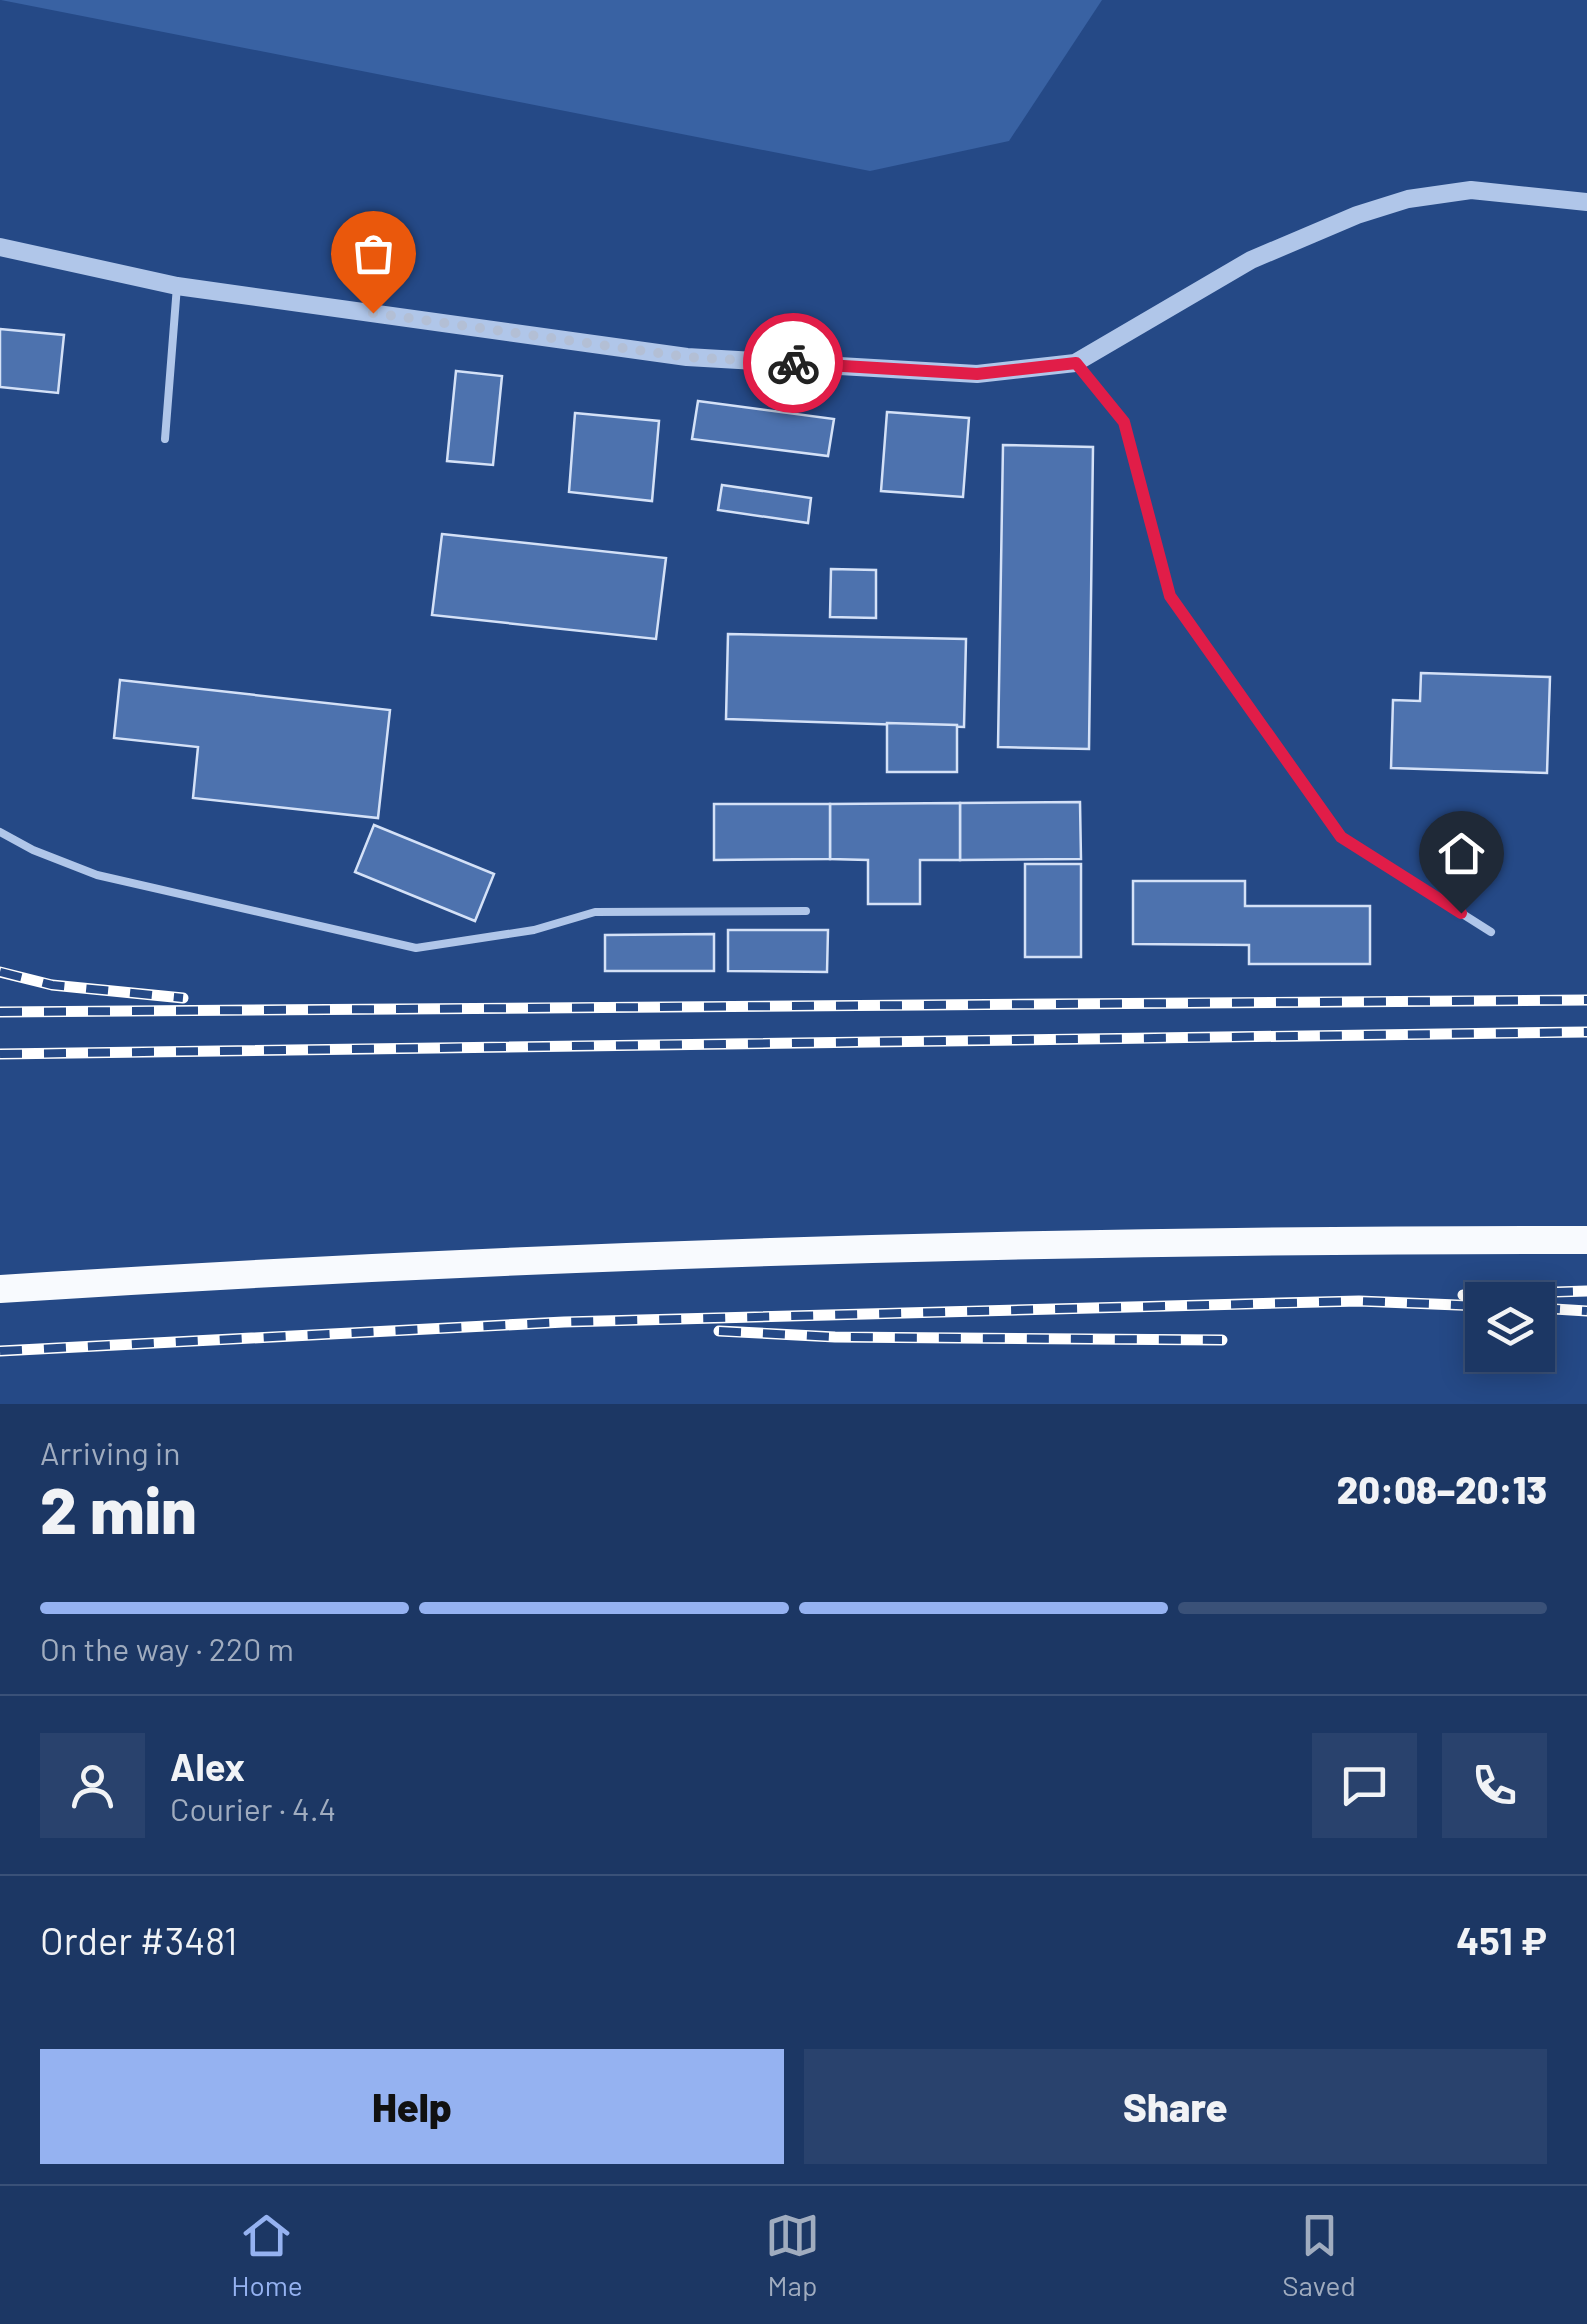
<!DOCTYPE html>
<meta charset="utf-8">
<style>
body{margin:0;font-family:Barlow,sans-serif;background:#29426d;color:#f1f3f6;height:100vh;display:flex;flex-direction:column;font-size:38px;white-space:nowrap}
*{box-sizing:border-box;margin:0}
p{font-size:32px;color:#a0acbf}
.icon{flex:none;width:55px;height:55px;fill:none;stroke:currentColor;stroke-width:2;stroke-linecap:round;stroke-linejoin:round}
.map{position:relative;height:1404px;overflow:hidden}
.details{display:flex;flex-direction:column;background:#1c3764;flex:1}
.details>*{flex:none}
.fabs{position:absolute;left:1465px;top:1282px;display:grid;gap:20px}
.fabs a{display:grid;place-items:center;width:90px;height:90px;border-radius:0px;background:#1c3764;box-shadow:0 5px 25px #0003,0 0 0 2px #3a5178;font-size:50px}
.pin{position:absolute;display:grid;place-items:center;width:85px;height:85px;color:#fff;margin:-102px -42px;border-radius:50% 50% 50% 0;rotate:-45deg;box-shadow:0 0 10px #0007}
.pin .icon{rotate:45deg}
.courier{position:absolute;display:grid;place-items:center;width:100px;height:100px;margin:-50px;border:8px solid #e11d48;border-radius:50%;background:#fff;color:#222;box-shadow:0 2px 12px #0007}
.summary em{font-style:normal;font-weight:800}
.summary div{display:flex;flex-direction:column-reverse}
.summary{display:flex;align-items:center;justify-content:space-between;height:170px;padding:0 40px}
h1{font-size:65px;font-weight:800;line-height:75px}
.bar{display:grid;grid-template-columns:repeat(4,1fr);gap:15px 10px;align-content:center;height:120px;padding:0 40px}
.bar i{height:12px;border-radius:8px;background:#3a5178}
.bar .on{background:#95b2f1}
.bar p{grid-column:span 4}
.line{display:flex;align-items:center;gap:25px;padding:0 40px;border-top:2px solid #3a5178}
.line div{flex:1}
.round{display:grid;place-items:center;flex:none;width:105px;height:105px;border-radius:0px;background:#29426d}
.action{display:flex;gap:20px;margin-top:auto;padding:20px 40px}
.action a{flex:1;height:115px;border-radius:0px;background:#95b2f1;color:#111;font-size:40px;font-weight:800;line-height:115px;text-align:center}
.action a+a{background:#29426d;color:#f1f3f6}
.tabs{display:flex;justify-content:space-around;align-items:center;height:140px;border-top:2px solid #3a5178;background:#1c3764;font-size:28px;color:#a0acbf}
.tabs a{display:grid;justify-items:center;gap:5px}
.tabs .on{color:#95b2f1}
.map>svg:first-child{display:block}
.green{fill:#3962a3}
.building{fill:#4d72ae;stroke:#d4e1f7;stroke-width:2.5}
.lines{fill:none;stroke-linecap:round;stroke-linejoin:round}
.service{stroke:#b0c6e9;stroke-width:8}
.tertiary{stroke:#b0c6e9;stroke-width:18}
.trunk{stroke:#f8fafe;stroke-width:28}
.rail-casing{stroke:#fff;stroke-width:11}
.rail{stroke:#254986;stroke-width:8;stroke-dasharray:22;stroke-linecap:butt}
.done{stroke:#b3bfd5;stroke-width:10;stroke-dasharray:0 18}
.route{stroke:#e11d48;stroke-width:12}
</style>
<div class="map">
<svg width="1587" height="1404" viewBox="0 0 1587 1404">
<rect width="100%" height="100%" fill="#254986"/>
<polygon class="green" points="1,0 1102,0 1009,141 870,171"/>
<g class="building">
<polygon points="0,329 64,335 58,393 0,387"/>
<polygon points="456,371 502,376 493,465 447,461"/>
<polygon points="698,401 834,419 828,456 692,439"/>
<polygon points="887,412 969,418 963,497 881,491"/>
<polygon points="575,413 659,421 652,501 569,492"/>
<polygon points="1003,445 1093,447 1089,749 998,747"/>
<polygon points="722,485 811,498 808,523 718,510"/>
<polygon points="442,534 666,558 656,639 432,615"/>
<polygon points="831,569 876,570 876,618 830,617"/>
<polygon points="728,634 966,639 964,727 726,719"/>
<polygon points="1421,673 1550,677 1547,773 1391,768 1393,700 1420,701"/>
<polygon points="120,680 390,710 378,818 193,798 198,747 114,738"/>
<polygon points="887,723 957,725 957,772 887,772"/>
<polygon points="1080,802 1081,859 960,860 960,803"/>
<polygon points="960,803 960,860 920,860 920,904 868,904 868,860 830,859 830,804"/>
<polygon points="714,804 830,804 830,859 714,860"/>
<polygon points="374,825 494,874 475,921 355,872"/>
<rect x="1025" y="864" width="56" height="93"/>
<polygon points="1133,881 1245,881 1245,906 1370,906 1370,964 1249,964 1249,945 1133,944"/>
<polygon points="728,930 828,930 827,972 728,971"/>
<polygon points="714,934 714,971 605,971 605,935"/>
</g>
<g class="lines">
<g class="service">
<polyline points="1075,363 1124,422 1170,596 1341,837 1491,932"/>
<polyline points="165,439 177,286"/>
<polyline points="0,832 33,850 97,875 416,948 534,930 595,912 806,911"/>
</g>
<polyline class="tertiary" points="0,247 177,286 687,357 977,374 1075,363 1251,260 1357,215 1408,199 1471,190 1587,202"/>
<path class="trunk" d="M0,1289C528,1255 1058,1239 1587,1240"/>
<g class="rail-casing">
<g id="rail">
<polyline points="0,972 52,985 183,998"/>
<polyline points="0,1012 1587,1000"/>
<polyline points="0,1054 1587,1032"/>
<polyline points="1463,1295 1587,1291"/>
<polyline points="1538,1308 1587,1311"/>
<polyline points="719,1331 835,1337 1222,1340"/>
<polyline points="0,1351 564,1322 1359,1301 1482,1306"/>
</g>
</g>
<use href="#rail" class="rail"/>
</g>
<g class="lines">
<polyline class="done" points="373,313 687,357 793,363"/>
<polyline class="route" points="793,363 977,374 1076,363 1124,422 1170,596 1341,837 1461,913"/>
</g>
</svg>
<div class="fabs">
<a><svg class="icon" aria-label="layers" viewBox="0 0 24 24"><path d="M12 4l9 5-9 5-9-5zM3 14l9 5 9-5"/></svg></a>
</div>
<div class="pin" style="left:373px;top:313px;background:#ea580c"><svg class="icon" aria-label="bag" viewBox="0 0 24 24"><path d="M5 8h14l-1 12H6zM9 8a3 3 0 0 1 6 0"/></svg></div>
<div class="pin" style="left:1461px;top:913px;background:#1f2937"><svg class="icon" aria-label="home" viewBox="0 0 24 24"><path d="M3 11l9-7 9 7M6 9v11h12V9"/></svg></div>
<div class="courier" style="left:793px;top:363px"><svg class="icon" aria-label="bike" viewBox="0 0 24 24"><circle cx="6" cy="16" r="4"/><circle cx="18" cy="16" r="4"/><path d="M6 16l4-8h5l3 8M10 8l3 8H6M13 5h3"/></svg></div>
</div>
<section class="details">
<div class="summary"><div><h1>2 min</h1><p>Arriving in</p></div><em>20:08–20:13</em></div>
<div class="bar"><i class="on"></i><i class="on"></i><i class="on"></i><i></i><p>On the way · 220 m</p></div>
<div class="line" style="height:180px"><a class="round"><svg class="icon" aria-label="person" viewBox="0 0 24 24"><circle cx="12" cy="8" r="4"/><path d="M4 21q1-7 8-7t8 7"/></svg></a><div><b>Alex</b><p>Courier · 4.4</p></div><a class="round"><svg class="icon" aria-label="chat" viewBox="0 0 24 24"><path d="M4 5h16v11H9l-5 4z"/></svg></a><a class="round"><svg class="icon" aria-label="phone" viewBox="0 0 24 24"><path d="M5 4h4l2 5-3 2q2 4 5 5l2-3 5 2v4C11 20 4 13 5 4z"/></svg></a></div>
<div class="line" style="height:130px"><div>Order #3481</div><b>451 ₽</b></div>
<div class="action"><a>Help</a><a>Share</a></div>
</section>
<nav class="tabs">
<a class="on"><svg class="icon" aria-label="home" viewBox="0 0 24 24"><path d="M3 11l9-7 9 7M6 9v11h12V9"/></svg>Home</a>
<a><svg class="icon" aria-label="map" viewBox="0 0 24 24"><path d="M3 6l6-2 6 2 6-2v14l-6 2-6-2-6 2zM9 4v14M15 6v14"/></svg>Map</a>
<a><svg class="icon" aria-label="saved" viewBox="0 0 24 24"><path d="M7 4h10v16l-5-4-5 4z"/></svg>Saved</a>
</nav>
